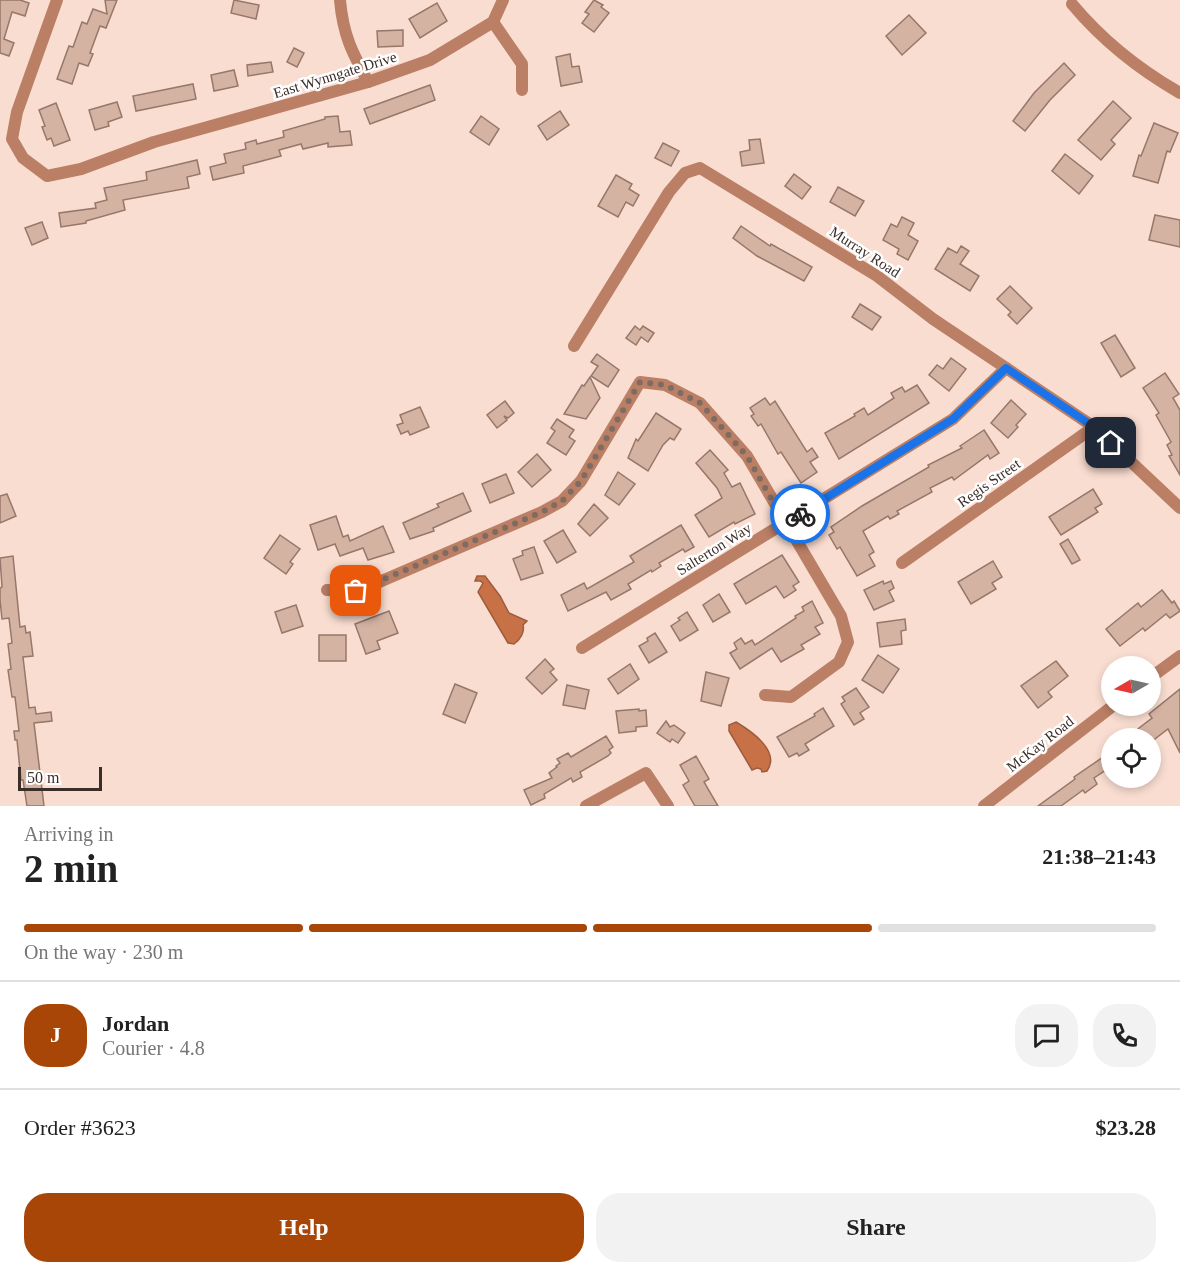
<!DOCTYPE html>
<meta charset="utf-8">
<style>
body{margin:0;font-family:"Times New Roman",serif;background:#f2f2f2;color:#222;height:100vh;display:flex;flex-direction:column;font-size:22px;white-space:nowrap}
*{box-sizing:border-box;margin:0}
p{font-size:20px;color:#767676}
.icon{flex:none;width:33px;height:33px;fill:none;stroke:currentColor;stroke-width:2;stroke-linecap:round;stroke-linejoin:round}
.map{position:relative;height:806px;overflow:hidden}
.side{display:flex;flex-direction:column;background:#fff;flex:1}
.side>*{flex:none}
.needle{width:39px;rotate:261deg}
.fabs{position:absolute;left:1101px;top:656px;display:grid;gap:12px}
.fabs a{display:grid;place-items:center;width:60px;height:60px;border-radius:50%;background:#fff;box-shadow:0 3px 9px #0003;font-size:30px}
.scale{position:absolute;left:18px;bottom:15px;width:84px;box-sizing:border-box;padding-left:6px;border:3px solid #3b2d27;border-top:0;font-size:16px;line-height:21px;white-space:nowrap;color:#3b2d27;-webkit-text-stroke:4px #fff;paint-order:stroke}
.pin{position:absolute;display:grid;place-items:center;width:51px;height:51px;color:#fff;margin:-26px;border-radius:12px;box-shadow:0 3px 9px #0006}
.courier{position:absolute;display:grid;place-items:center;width:60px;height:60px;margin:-30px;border:4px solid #1a73e8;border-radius:50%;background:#fff;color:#222;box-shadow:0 2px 8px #0007}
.headline em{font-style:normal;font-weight:700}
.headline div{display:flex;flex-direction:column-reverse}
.headline{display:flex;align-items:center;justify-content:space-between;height:102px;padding:0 24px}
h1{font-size:39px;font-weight:700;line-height:45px}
.bar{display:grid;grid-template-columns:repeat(4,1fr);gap:9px 6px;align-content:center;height:72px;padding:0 24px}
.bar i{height:8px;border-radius:4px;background:#e0e0e0}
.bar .selected{background:#a84607}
.bar p{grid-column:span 4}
.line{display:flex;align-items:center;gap:15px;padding:0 24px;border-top:2px solid #e0e0e0}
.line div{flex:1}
.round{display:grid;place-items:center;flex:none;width:63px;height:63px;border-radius:24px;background:#f2f2f2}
.button{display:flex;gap:12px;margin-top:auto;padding:12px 24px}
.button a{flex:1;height:69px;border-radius:24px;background:#a84607;color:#fff;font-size:24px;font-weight:700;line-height:69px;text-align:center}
.button a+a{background:#f2f2f2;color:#222}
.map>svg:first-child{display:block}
.water{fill:#c87046;stroke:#9e5c3d;stroke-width:1.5}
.building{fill:#d5b3a3;stroke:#977769;stroke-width:1.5}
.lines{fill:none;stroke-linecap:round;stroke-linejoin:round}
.minor{stroke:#ba7f65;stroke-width:12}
.done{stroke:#7e6b62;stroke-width:6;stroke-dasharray:0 10.8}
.route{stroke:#1a73e8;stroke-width:8}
.labels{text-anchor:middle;stroke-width:5;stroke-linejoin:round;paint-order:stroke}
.street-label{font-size:15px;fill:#3b2d27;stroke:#fff}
</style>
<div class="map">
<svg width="1180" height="806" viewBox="0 0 1180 806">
<rect width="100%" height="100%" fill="#faddd1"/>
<g class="water">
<path d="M477,576H485L500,596L509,613L527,621L523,625C525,632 520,640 514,644L508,643L478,592L483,583L480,581H475Z"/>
<path d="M736,722C751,731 781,751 767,771L762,772L761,769L757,768L752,770L729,731V725Z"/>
</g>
<g class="building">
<polygon points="0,0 20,0 29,3 25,16 12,12 4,39 14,43 9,56 0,53"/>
<polygon points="105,0 117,0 106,28 100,26 90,53 93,54 88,66 79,63 72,84 57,79 69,46 73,47 82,22 87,24 93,9 107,14"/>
<polygon points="234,0 259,5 256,19 231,13"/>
<polygon points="594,0 603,5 601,7 609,13 594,32 582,23 589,14 585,12"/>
<polygon points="437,3 447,21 420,38 409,19"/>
<polygon points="909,15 926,33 902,55 886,36"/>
<polygon points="403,30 403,46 378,47 377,31"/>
<polygon points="294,48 304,53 297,67 287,62"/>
<polygon points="570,54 572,67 579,66 582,82 561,86 556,57"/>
<polygon points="271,62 273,72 248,76 247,65"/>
<polygon points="1064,63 1075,75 1050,100 1025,131 1013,121 1034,93"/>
<polygon points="234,70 238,86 214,91 211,75"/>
<polygon points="193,84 196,99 136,111 133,96"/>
<polygon points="430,85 435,100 370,124 364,109"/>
<polygon points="1113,101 1131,118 1111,140 1115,144 1101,160 1078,140"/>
<polygon points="117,102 122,117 108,122 109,126 95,130 89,110"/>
<polygon points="56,103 70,140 54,146 51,138 47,140 42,127 45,126 39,110"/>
<polygon points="560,111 569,125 547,140 538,126"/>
<polygon points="338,116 340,132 350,131 352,145 328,147 328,143 303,149 301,144 279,150 281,156 243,166 244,173 213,180 210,167 226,163 224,154 246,149 245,143 256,140 257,144 284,137 283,131 325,119 325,117"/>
<polygon points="481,116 499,129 489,145 470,132"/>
<polygon points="1154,123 1178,133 1170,152 1167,151 1158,183 1133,176 1139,155 1141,156"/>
<polygon points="760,139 764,163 742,166 740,152 750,150 749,140"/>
<polygon points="663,143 679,151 671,166 655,158"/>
<polygon points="1065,154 1093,176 1079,194 1052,171"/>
<polygon points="197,160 200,174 187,177 189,188 123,200 125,210 86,221 86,223 61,227 59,213 96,208 95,203 107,200 104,188 147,180 146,172"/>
<polygon points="794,174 811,187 802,199 785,186"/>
<polygon points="616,175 632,184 629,189 639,195 633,206 626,202 618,217 598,206"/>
<polygon points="838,187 864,201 855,216 830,202"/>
<polygon points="1155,215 1180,220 1180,247 1149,240"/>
<polygon points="902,217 914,223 908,235 918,241 908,260 897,254 899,249 883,240 891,224 897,227"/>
<polygon points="42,222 48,238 32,245 25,228"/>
<polygon points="741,226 770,246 771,244 812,267 804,281 757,256 733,238"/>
<polygon points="961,246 969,251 960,264 979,276 970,291 935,269 948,248 957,253"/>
<polygon points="1010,286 1032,308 1017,324 1008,315 1011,312 997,299"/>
<polygon points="860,304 881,317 872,330 852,317"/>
<polygon points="635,326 640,330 643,326 654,333 648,342 641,337 636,345 626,338"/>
<polygon points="1115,335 1135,368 1121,377 1101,343"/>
<polygon points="597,354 619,370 608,387 591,376 598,366 591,362"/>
<polygon points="951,358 966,369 949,391 929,375 937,365 943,369"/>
<polygon points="1165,373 1179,394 1173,398 1180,410 1180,475 1169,456 1172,455 1167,445 1171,442 1156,415 1159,413 1143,388"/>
<polygon points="590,377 600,398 586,419 564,414 582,385 584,386"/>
<polygon points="917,385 929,403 839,459 825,433 855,416 854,414 864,408 868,415 894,398 891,393 902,387 905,392"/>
<polygon points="765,398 770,405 775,401 807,452 812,448 818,457 810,462 817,472 801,483 781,452 778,454 761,424 758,426 751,416 754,414 750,408"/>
<polygon points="1011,400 1026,414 1016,425 1018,427 1008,438 991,423"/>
<polygon points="505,401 514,413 508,418 504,416 507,420 497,428 487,415"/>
<polygon points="420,407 429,427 410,435 408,431 401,434 397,425 403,423 400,415"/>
<polygon points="656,413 681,429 674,440 670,438 663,445 648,471 628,458 636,439 638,441"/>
<polygon points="557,419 574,430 569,437 575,441 566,455 547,443 555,431 551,428"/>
<polygon points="984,430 999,453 990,459 988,455 954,480 952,477 930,488 932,492 897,511 899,514 890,519 888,516 863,531 874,552 869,555 875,566 857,576 840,547 837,549 829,535 834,532 831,527 862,506 929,467 928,465 962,448 960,446"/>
<polygon points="710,450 728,470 724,473 732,487 740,483 755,514 735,524 734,522 709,537 695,515 722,498 717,488 696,463"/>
<polygon points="537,454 551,470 532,487 518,472"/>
<polygon points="618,472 635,484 619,505 605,495"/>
<polygon points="506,474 514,493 490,503 482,484"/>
<polygon points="1093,489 1102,504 1095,508 1098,512 1061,535 1049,517"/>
<polygon points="463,493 471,511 433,528 434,531 410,539 403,523 439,507 437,504"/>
<polygon points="7,494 16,516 0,523 0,496"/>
<polygon points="594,504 608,518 590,536 578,524"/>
<polygon points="336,516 343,537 348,535 350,541 383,526 394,552 368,560 363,548 340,556 335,544 318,550 310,525"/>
<polygon points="681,525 694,547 685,552 683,549 659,563 661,566 652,572 651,570 628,584 631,589 611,600 606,592 568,611 561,595 584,583 587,589 634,562 630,556"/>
<polygon points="563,530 576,552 557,563 544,541"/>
<polygon points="280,535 300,549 290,562 293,564 286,574 264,558"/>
<polygon points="1068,539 1080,560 1072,564 1060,544"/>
<polygon points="534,547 543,573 521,580 513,559 523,555 522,551"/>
<polygon points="782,555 799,582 793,586 796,590 784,598 776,586 746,604 734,584"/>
<polygon points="13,556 20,627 25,626 26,633 30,632 33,656 23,657 29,708 35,707 36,714 51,712 52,721 34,723 44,806 27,806 23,780 21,780 17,740 15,740 14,731 19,731 15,697 12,697 8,670 11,669 8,644 12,643 9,618 2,619 0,600 0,588 2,587 0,558"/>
<polygon points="993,561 1002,577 992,583 996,589 971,604 958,582"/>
<polygon points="883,581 884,584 891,581 894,588 889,591 894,601 874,610 864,590"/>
<polygon points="1162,590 1172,603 1174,601 1180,611 1170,618 1166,614 1145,631 1143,628 1120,646 1106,629 1138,603 1141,607"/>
<polygon points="719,594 730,612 713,622 703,605"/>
<polygon points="812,601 823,623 815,627 820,634 801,645 804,649 781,662 772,648 740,669 730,653 737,649 734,643 741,638 745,644 752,640 755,645 796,618 795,616 804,611 802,607"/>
<polygon points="296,605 303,626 282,633 275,612"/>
<polygon points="389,611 398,633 377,641 380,649 366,654 355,624"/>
<polygon points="687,612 698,630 680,641 671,626 680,620 678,618"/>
<polygon points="905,619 906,630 901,631 902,644 880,647 877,623"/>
<polygon points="655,633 667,652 649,663 639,646 648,641 647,638"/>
<rect x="319" y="635" width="27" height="26"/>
<polygon points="878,655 899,669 883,693 862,680"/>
<polygon points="545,659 554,669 550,672 557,680 542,694 526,678"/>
<polygon points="1056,661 1068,676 1048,692 1052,697 1038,708 1021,686"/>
<polygon points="630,664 639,679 618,694 608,679"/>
<polygon points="706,672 729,678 721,706 701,701"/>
<polygon points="455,684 477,693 465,723 443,714"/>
<polygon points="567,685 589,690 585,709 563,705"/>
<polygon points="856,688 869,707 860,713 864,719 854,725 841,704 845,701 842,697"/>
<polygon points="1180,689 1180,753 1168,729 1151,742 1150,738 1126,738 1152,718 1149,714"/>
<polygon points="823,708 834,726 805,744 809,750 799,756 797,753 789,757 777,737 815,716 814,714"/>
<polygon points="639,709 639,711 646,710 647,726 636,727 636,731 619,733 616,711"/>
<polygon points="666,721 670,727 674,725 685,733 678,743 672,739 670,742 657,733"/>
<polygon points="606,736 613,747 609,750 611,753 608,756 580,772 582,777 573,782 571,778 544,794 545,798 531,805 524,790 552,778 549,773 557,767 556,766 560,763 557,759 568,753 571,757"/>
<polygon points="1112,751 1112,766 1094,778 1097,784 1085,793 1083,790 1061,806 1038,806 1075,779 1074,777"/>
<polygon points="696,756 709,779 704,782 718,806 695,806 683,785 689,781 680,765"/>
</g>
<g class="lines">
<g class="minor">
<polyline points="57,0 17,112 12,139 23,158 47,176 81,169 154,142 368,82 430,60 493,22 503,0"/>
<path d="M340,0C343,35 352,52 368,82"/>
<path d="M1072,4C1102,40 1140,70 1180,93"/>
<polyline points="493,22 522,64 522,90"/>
<polyline points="574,346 669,192 685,173 700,168 877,276 933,319 1094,427 1180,508"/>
<polyline points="902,563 1094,427"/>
<polyline points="327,590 356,592 542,512 562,501 581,481 640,382 665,385 700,403 747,456 841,616 848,642 839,662 791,697 765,695"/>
<polyline points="582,648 953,419 1006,368"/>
<polyline points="1150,678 1180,656"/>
<polyline points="586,806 646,773 668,806"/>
<polyline points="984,806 1114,705"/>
</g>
</g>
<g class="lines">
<polyline class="done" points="356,591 542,512 562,501 581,481 640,382 665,385 700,403 747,456 785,523 800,514"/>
<polyline class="route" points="800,514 953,419 1006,368 1094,427 1111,443"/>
</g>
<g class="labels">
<g class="street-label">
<text transform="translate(335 75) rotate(-17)" y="5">East Wynngate Drive</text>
<text transform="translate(865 252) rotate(33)" y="5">Murray Road</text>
<text transform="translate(989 483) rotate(-35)" y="5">Regis Street</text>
<text transform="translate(714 549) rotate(-32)" y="5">Salterton Way</text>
<text transform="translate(1040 744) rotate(-38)" y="5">McKay Road</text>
</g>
</g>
</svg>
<div class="fabs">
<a><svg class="needle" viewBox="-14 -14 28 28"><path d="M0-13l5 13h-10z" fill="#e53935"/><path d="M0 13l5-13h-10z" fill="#767676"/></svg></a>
<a><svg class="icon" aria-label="locate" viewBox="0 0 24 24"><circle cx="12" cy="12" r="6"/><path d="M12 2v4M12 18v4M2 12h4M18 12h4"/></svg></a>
</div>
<div class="scale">50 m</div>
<div class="pin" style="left:356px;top:591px;background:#ea580c"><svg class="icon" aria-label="bag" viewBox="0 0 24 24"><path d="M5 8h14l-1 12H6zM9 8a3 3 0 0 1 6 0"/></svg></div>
<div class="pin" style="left:1111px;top:443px;background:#1f2937"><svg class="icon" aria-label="home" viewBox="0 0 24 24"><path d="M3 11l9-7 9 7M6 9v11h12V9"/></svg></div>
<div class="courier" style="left:800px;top:514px"><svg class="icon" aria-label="bike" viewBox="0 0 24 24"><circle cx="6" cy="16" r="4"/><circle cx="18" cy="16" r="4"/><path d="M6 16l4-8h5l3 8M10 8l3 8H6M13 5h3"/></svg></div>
</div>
<section class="side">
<div class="headline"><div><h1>2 min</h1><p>Arriving in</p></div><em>21:38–21:43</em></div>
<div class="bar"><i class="selected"></i><i class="selected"></i><i class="selected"></i><i></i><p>On the way · 230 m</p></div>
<div class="line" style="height:108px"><b class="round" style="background:#a84607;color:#fff">J</b><div><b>Jordan</b><p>Courier · 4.8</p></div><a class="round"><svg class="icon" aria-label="chat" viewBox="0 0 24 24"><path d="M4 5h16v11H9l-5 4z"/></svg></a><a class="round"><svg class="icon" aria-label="phone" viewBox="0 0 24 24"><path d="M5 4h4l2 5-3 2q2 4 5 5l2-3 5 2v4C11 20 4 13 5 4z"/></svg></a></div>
<div class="line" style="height:78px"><div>Order #3623</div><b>$23.28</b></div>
<div class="button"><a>Help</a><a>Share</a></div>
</section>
